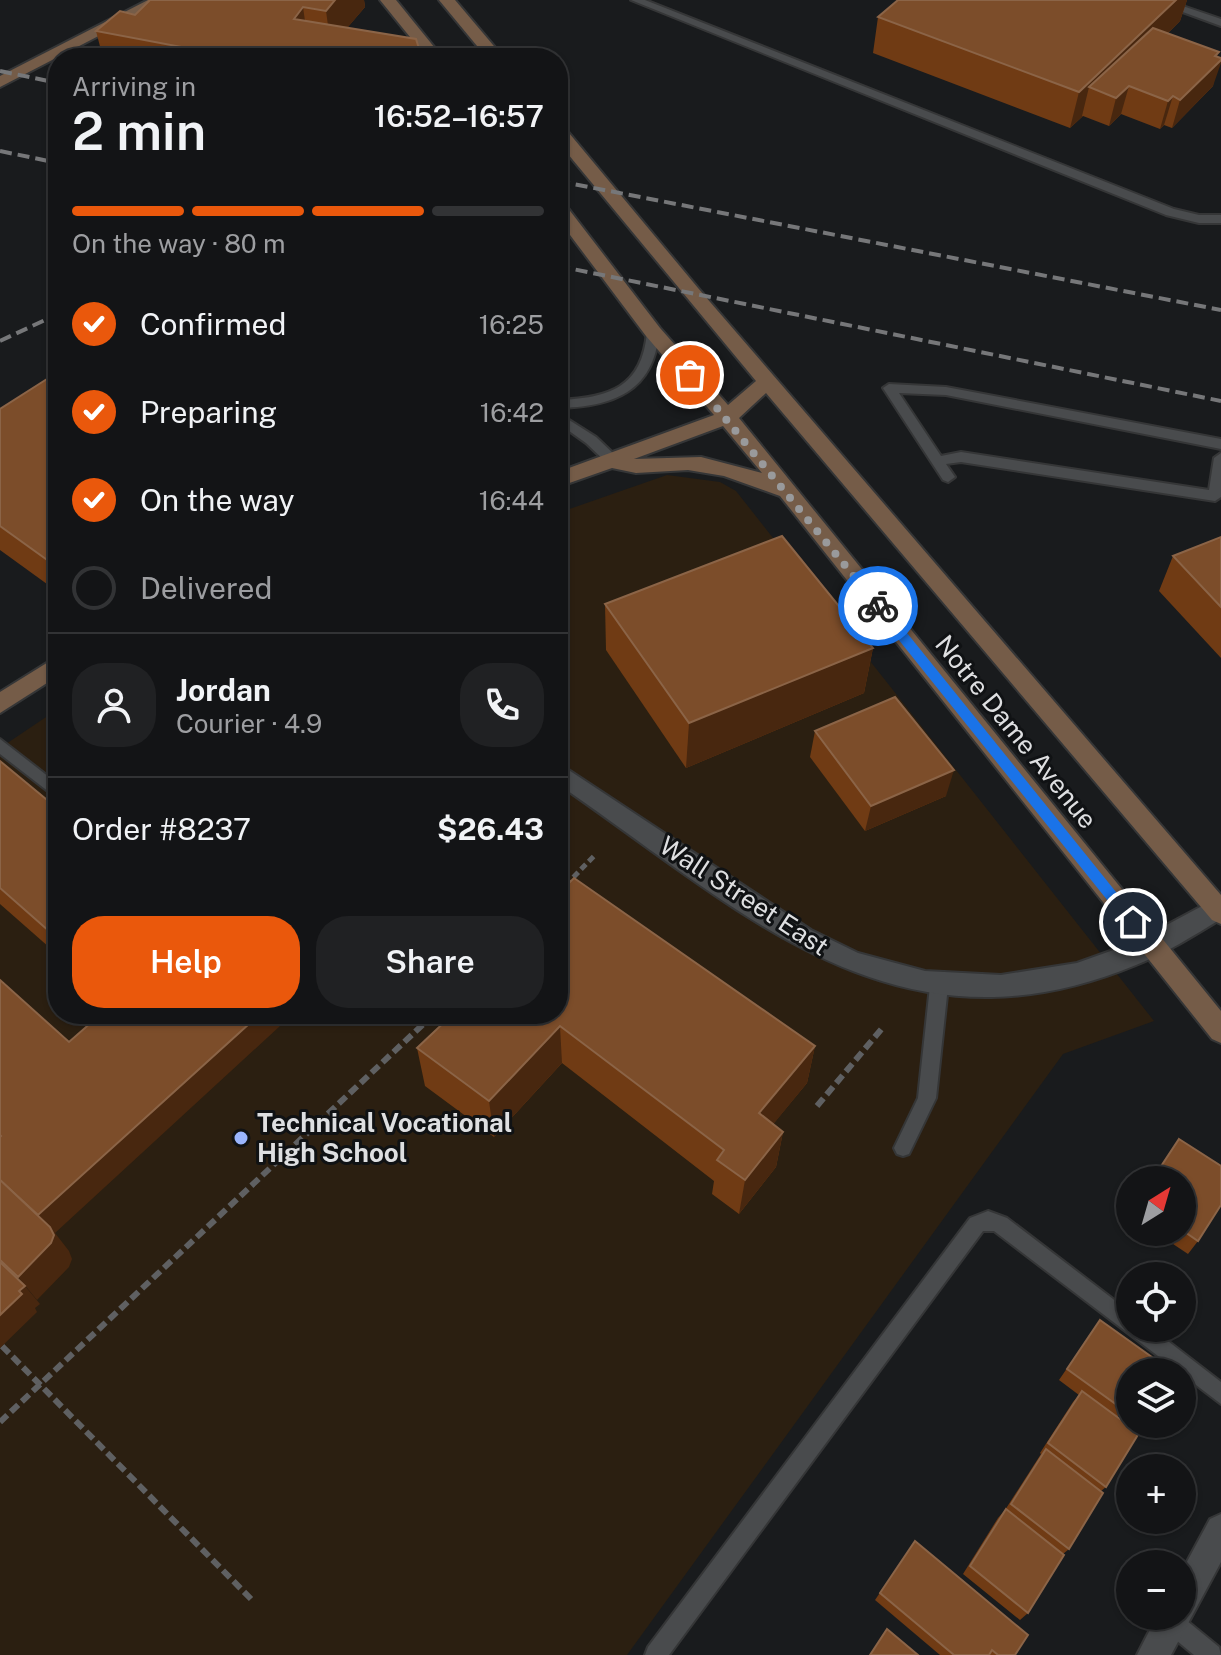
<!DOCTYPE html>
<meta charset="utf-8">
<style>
body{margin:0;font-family:"Public Sans",sans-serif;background:#202123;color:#f1f3f6;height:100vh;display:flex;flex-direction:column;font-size:30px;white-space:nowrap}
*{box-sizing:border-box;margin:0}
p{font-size:26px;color:#9d9ea1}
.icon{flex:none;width:44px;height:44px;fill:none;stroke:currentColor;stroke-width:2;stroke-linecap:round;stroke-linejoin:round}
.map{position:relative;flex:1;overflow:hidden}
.drawer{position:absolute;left:48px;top:48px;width:520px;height:976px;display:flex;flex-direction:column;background:#131416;border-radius:32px;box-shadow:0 2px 6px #0004,0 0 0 2px #323335}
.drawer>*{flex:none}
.needle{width:52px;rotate:37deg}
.fabs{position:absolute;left:1116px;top:1166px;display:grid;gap:16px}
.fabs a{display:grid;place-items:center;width:80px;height:80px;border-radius:50%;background:#131416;box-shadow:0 2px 6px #0004,0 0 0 2px #323335;font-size:40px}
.pin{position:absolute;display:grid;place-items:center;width:68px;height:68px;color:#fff;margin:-34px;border:4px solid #fff;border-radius:50%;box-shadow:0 2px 8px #0007}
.courier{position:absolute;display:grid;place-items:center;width:80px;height:80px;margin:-40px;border:6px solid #1a73e8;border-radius:50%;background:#fff;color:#222;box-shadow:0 2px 10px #0007}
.summary em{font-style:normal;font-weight:600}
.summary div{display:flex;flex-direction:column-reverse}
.summary{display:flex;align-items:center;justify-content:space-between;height:136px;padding:0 24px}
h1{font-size:52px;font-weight:600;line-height:60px}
.bar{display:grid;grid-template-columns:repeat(4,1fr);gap:12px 8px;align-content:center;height:96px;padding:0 24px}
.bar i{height:10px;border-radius:6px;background:#323335}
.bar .active{background:#ea580c}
.bar p{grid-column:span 4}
.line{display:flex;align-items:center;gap:20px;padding:0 24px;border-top:2px solid #323335}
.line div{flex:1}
.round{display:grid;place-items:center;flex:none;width:84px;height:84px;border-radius:32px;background:#202123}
ol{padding:0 24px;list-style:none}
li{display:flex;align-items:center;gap:24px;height:88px}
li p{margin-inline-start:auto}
li .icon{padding:8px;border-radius:50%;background:#ea580c;color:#fff;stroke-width:4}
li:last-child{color:#9d9ea1}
li i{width:44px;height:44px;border:4px solid #323335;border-radius:50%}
.cta{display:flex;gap:16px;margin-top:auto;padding:16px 24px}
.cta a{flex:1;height:92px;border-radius:32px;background:#ea580c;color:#fff;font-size:32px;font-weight:600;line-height:92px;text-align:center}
.cta a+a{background:#202123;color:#f1f3f6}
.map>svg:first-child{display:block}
.education{fill:#2b1f11}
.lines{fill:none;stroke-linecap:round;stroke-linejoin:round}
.lane-casing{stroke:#353637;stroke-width:4}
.street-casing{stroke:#353637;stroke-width:4}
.secondary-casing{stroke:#353637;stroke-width:4}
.path-far1{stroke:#5f6062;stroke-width:5;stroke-dasharray:7 4;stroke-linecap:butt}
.path{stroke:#5f6062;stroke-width:6;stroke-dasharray:10 5;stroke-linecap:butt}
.lane{fill:#494b4d;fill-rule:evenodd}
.street{fill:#494b4d;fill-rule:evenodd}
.secondary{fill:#755c48;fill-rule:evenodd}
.rail{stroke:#767779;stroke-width:4;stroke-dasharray:12 6;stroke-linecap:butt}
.wall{fill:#703b14}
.shaded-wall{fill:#48270f}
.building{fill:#7c4d2a;stroke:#8b6447;stroke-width:2}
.route{fill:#1a73e8}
.done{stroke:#999a9c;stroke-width:8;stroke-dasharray:0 14.4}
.poi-dot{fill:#9ab5fd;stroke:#101214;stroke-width:3}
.labels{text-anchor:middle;stroke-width:6;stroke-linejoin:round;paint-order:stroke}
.street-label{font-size:26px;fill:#dedfe1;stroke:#101214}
.poi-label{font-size:26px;font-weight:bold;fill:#dedfe1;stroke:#101214;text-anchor:start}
</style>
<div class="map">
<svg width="1221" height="1655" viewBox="0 0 1221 1655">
<rect width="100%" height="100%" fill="#191b1d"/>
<polygon class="education" points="667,475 720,482 736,491 1154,1021 1063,1054 627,1655 0,1655 0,748 58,709 58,1014 558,1014 558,513"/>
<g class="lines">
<g class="lane-casing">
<g id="lane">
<polygon points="631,0 645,0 1174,209 1199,215 1221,215 1221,223 1199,223 1166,215"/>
<polygon points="1150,0 1165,0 1221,19 1221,26"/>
<path d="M653,328L659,332C654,392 612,407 558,408V400C609,398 642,388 647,332Z"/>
<polygon points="889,384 946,387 1221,439 1221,449 946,395 899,393 941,456 961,452 1209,490 1214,458 1221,453 1221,497 1215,501 961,462 946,464 955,477 948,482 943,480 883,388"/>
<polygon points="558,413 596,437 618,458 618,464 608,464 586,443 558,423"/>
<polygon points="0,739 58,784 58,799 0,754"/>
<polygon points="939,979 945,981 948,986 936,1098 909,1154 903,1156 897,1154 894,1148 918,1098 930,986 933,981"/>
<polygon points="988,1211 1007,1218 1130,1312 1130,1328 1151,1328 1221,1382 1221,1404 994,1231 983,1231 669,1655 645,1655 648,1647 970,1218"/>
<polygon points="1164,1616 1181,1616 1219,1647 1221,1655 1194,1655 1164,1630 1161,1622"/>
</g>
</g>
<g class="street-casing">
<g id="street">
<path d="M558,763L811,930L858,953L925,971L1001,975L1077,963L1133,943L1217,898L1221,900V919C1193,936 1166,953 1136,965C895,1065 743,911 558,784Z"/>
<polygon points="1221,1514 1221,1562 1171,1655 1137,1655 1157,1616 1182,1616 1182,1571 1210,1519"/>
</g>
</g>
<g class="secondary-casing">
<g id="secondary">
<polygon points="148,0 168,0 0,87 0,76"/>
<polygon points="380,0 396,0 443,58 427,58"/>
<polygon points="439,0 455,0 504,58 487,58"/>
<path d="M558,126L564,127L698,288L1221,895V924L1212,920L766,393L739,418L1221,1011V1043L1212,1039L780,496L724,476L688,470L636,473L612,468L558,487V472L714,415L646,336L558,219V202L564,203L660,328L728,405L756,381L558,142ZM723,426L762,473L701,457L634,459Z"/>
<polygon points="58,656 58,676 0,713 0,692"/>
</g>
</g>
<polyline class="path-far1" points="558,893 595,855"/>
<g class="path">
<polyline points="817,1106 884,1026"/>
<polyline points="2,1346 251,1599"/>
<polyline points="0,1422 434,1014"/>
</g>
<use href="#lane" class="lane"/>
<use href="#street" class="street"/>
<use href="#secondary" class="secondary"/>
<g class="rail">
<polyline points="0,71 58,83"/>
<polyline points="0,151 58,163"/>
<polyline points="558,181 1221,310"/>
<polyline points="558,266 1221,401"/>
<polyline points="0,341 58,314"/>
</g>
</g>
<g class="wall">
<polygon points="150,0 364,0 365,7 347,28 422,58 103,58 96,31 135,15"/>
<polygon points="898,0 1187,0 1180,21 1168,33 1217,56 1213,86 1172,128 1164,125 1160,129 1121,114 1109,126 1083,116 1070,128 873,53 878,17"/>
<polygon points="58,372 58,592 0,550 0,409"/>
<polygon points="1221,537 1221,658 1159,591 1173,556"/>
<polygon points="605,604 873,648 864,693 686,768 606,650"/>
<polygon points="815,731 946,796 865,831 810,757"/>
<polygon points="0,761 58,809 58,955 0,904"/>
<polygon points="453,1014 815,1046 807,1083 773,1124 783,1132 776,1167 739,1214 712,1194 714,1181 562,1063 494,1137 425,1086 417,1048"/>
<polygon points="1182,1180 1198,1241 1188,1254 1155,1232 1182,1232"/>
<polygon points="1100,1320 1124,1410 1117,1417 1106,1487 1101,1491 1069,1549 1063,1554 1028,1613 1020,1620 963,1574 998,1518 1005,1510 1041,1454 1040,1453 1073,1402 1079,1395 1059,1380"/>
<polygon points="915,1541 1015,1655 940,1655 875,1600"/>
</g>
<g class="shaded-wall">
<polygon points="335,0 364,0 365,7 331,47 326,11"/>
<polygon points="1176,0 1187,0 1180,21 1106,94 1089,87 1082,116 1083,116 1070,128 1079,92"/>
<polygon points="303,7 308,42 294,19"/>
<polygon points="1219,52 1214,66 1221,60 1221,63 1213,86 1172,128 1180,100"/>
<polygon points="1129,86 1121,114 1109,126 1116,98"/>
<polygon points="1173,96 1164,125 1160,129 1168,101"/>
<polygon points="873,648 864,693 686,768 689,723"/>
<polygon points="954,770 946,796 865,831 871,806"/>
<polygon points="260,1014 293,1014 55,1233 69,1251 72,1259 69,1267 37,1300 18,1277 37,1216"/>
<polygon points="560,1026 562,1063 494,1137 489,1101"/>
<polygon points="815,1046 807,1083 753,1149 759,1113"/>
<polygon points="783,1132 776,1167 739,1214 745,1180"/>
<polygon points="25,1286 40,1304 35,1308 37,1312 0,1348 0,1315 19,1291"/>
</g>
<g class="building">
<polygon points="150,0 335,0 326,11 303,7 294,19 416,39 422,58 240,58 96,31 120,11 135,15"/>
<polygon points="898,0 1176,0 1079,92 878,17"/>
<polygon points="1153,28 1219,52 1215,56 1221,58 1221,60 1180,100 1173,96 1168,101 1129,86 1116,98 1089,87"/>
<polygon points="58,372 58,567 57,567 0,526 0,409"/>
<polygon points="782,536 873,648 689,723 605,604"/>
<polygon points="1221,537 1221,607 1173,556"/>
<polygon points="895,697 954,770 871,806 815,731"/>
<polygon points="0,761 58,809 58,939 0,888"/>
<polygon points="574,878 815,1046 759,1113 783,1132 745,1180 717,1160 724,1150 560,1026 489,1101 417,1048 453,1014 558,1014 558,894"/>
<polygon points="0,980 69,1042 101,1014 260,1014 38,1215 0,1180 0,1137 1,1136 0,1135"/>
<polygon points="1179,1139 1221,1166 1221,1205 1198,1241 1182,1230 1182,1180 1152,1180"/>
<polygon points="0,1180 50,1227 54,1235 51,1243 18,1277 0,1260"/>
<polygon points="0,1262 25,1286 19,1291 22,1294 0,1315"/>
<polygon points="1100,1320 1156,1360 1148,1372 1130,1372 1130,1400 1124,1410 1067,1369"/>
<polygon points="1082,1391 1139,1433 1106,1487 1048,1443"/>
<polygon points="1046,1449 1103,1493 1069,1549 1011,1504"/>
<polygon points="1006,1509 1064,1555 1028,1613 970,1566"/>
<polygon points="915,1541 1028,1635 1015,1655 998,1655 992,1650 989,1655 954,1655 880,1593"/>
<polygon points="887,1629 918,1655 870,1655"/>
</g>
<polygon class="route" points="878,601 882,602 1137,918 1137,926 1128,926 874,609 872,606"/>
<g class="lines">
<polyline class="done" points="690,375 878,606"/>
</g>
<circle class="poi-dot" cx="241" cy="1138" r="8"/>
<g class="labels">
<g class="street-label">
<text transform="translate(1016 732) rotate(51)" y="9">Notre Dame Avenue</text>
<text transform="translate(744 896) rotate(33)" y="9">Wall Street East</text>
</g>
<g class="poi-label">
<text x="257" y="1132">Technical Vocational<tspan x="257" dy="30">High School</tspan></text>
</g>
</g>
</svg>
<div class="fabs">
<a><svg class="needle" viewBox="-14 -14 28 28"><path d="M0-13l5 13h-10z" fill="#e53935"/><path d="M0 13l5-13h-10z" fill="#9d9ea1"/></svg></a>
<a><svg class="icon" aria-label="locate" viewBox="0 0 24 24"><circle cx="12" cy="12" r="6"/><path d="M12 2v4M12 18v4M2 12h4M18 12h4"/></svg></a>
<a><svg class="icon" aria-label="layers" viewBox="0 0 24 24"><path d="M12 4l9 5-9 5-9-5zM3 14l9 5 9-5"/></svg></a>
<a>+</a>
<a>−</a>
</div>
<div class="pin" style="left:690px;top:375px;background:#ea580c"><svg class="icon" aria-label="bag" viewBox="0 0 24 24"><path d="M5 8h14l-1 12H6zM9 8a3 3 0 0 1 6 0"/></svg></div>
<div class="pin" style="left:1133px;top:922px;background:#1f2937"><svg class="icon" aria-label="home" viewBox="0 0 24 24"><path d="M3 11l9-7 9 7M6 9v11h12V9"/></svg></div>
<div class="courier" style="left:878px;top:606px"><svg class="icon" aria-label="bike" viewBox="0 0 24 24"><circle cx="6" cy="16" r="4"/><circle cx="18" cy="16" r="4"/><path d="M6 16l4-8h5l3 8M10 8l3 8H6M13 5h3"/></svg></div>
<section class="drawer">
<div class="summary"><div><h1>2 min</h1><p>Arriving in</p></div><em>16:52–16:57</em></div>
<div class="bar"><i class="active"></i><i class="active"></i><i class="active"></i><i></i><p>On the way · 80 m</p></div>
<ol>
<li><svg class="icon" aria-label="check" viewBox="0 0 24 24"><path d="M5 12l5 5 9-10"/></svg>Confirmed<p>16:25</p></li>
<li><svg class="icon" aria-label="check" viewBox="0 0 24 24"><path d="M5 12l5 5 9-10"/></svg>Preparing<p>16:42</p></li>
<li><svg class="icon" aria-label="check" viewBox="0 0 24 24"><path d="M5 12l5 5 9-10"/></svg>On the way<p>16:44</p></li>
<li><i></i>Delivered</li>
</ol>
<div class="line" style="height:144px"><a class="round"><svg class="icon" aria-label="person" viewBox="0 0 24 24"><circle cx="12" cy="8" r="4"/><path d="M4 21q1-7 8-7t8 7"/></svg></a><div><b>Jordan</b><p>Courier · 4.9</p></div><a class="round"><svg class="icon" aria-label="phone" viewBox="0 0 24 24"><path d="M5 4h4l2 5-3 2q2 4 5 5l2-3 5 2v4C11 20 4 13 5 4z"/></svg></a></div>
<div class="line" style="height:104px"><div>Order #8237</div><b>$26.43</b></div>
<div class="cta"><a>Help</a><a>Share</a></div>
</section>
</div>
